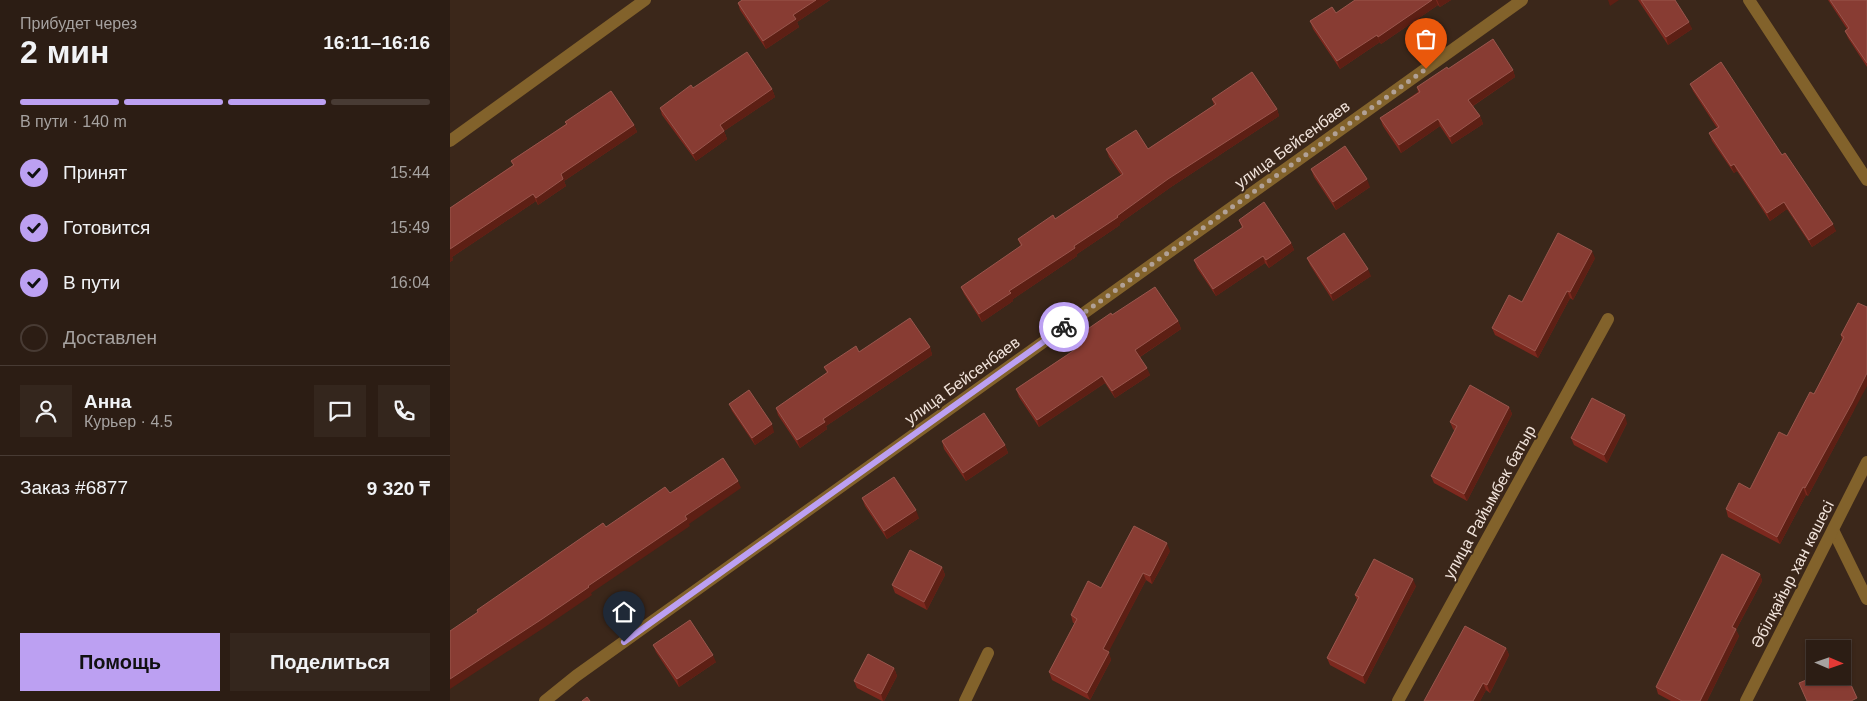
<!DOCTYPE html>
<html lang="ru">
<meta charset="utf-8">
<style>
body{margin:0;font-family:Arial,sans-serif;background:#34261d;color:#f1f3f6;height:100vh;display:flex;flex-direction:column;font-size:19px;white-space:nowrap}
*{box-sizing:border-box;margin:0}
p{font-size:16px;color:#a6a2a0}
.icon{flex:none;width:28px;height:28px;fill:none;stroke:currentColor;stroke-width:2;stroke-linecap:round;stroke-linejoin:round}
.map{position:relative;flex:1;overflow:hidden}
.panel{display:flex;flex-direction:column;background:#2c1d14;width:450px}
.panel>*{flex:none}
.needle{width:32px;rotate:92deg}
.tools{position:absolute;left:1356px;top:640px;display:grid;gap:10px}
.tools a{display:grid;place-items:center;width:45px;height:45px;border-radius:0px;background:#2c1d14;box-shadow:0 1px 4px #0004,0 0 0 1px #483b34;font-size:25px}
.pin{position:absolute;display:grid;place-items:center;width:42px;height:42px;color:#fff;margin:-51px -21px;border-radius:50% 50% 50% 0;rotate:-45deg;box-shadow:0 0 5px #0007}
.pin .icon{rotate:45deg}
.courier{position:absolute;display:grid;place-items:center;width:50px;height:50px;margin:-25px;border:4px solid #bca0f2;border-radius:50%;background:#fff;color:#222;box-shadow:0 1px 6px #0007}
.headline em{font-style:normal;font-weight:800}
.headline div{display:flex;flex-direction:column-reverse}
.headline{display:flex;align-items:center;justify-content:space-between;height:85px;padding:0 20px}
h1{font-size:32px;font-weight:800;line-height:38px}
.bar{display:grid;grid-template-columns:repeat(4,1fr);gap:8px 5px;align-content:center;height:60px;padding:0 20px}
.bar i{height:6px;border-radius:4px;background:#483b34}
.bar .active{background:#bca0f2}
.bar p{grid-column:span 4}
.line{display:flex;align-items:center;gap:12px;padding:0 20px;border-top:1px solid #483b34}
.line div{flex:1}
.round{display:grid;place-items:center;flex:none;width:52px;height:52px;border-radius:0px;background:#34261d}
ol{padding:0 20px;list-style:none}
li{display:flex;align-items:center;gap:15px;height:55px}
li p{margin-inline-start:auto}
li .icon{padding:5px;border-radius:50%;background:#bca0f2;color:#111;stroke-width:4}
li:last-child{color:#a6a2a0}
li i{width:28px;height:28px;border:2px solid #483b34;border-radius:50%}
.cta{display:flex;gap:10px;margin-top:auto;padding:10px 20px}
.cta a{flex:1;height:58px;border-radius:0px;background:#bca0f2;color:#111;font-size:20px;font-weight:800;line-height:58px;text-align:center}
.cta a+a{background:#34261d;color:#f1f3f6}
main{display:flex;flex:1;min-height:0}
.map>svg:first-child{display:block}
.lines{fill:none;stroke-linecap:round;stroke-linejoin:round}
.minor{stroke:#82622b;stroke-width:12}
.wall{fill:#7c281e}
.shaded-wall{fill:#5d1f14}
.building{fill:#883c33;stroke:#99564d}
.done{stroke:#b1a197;stroke-width:5;stroke-dasharray:0 9}
.route{stroke:#bca0f2;stroke-width:6}
.labels{text-anchor:middle;stroke-width:4;stroke-linejoin:round;paint-order:stroke}
.street-label{font-size:16px;fill:#f1e3db;stroke:#3b271a}
</style>
<main>
<section class="panel">
<div class="headline"><div><h1>2 мин</h1><p>Прибудет через</p></div><em>16:11–16:16</em></div>
<div class="bar"><i class="active"></i><i class="active"></i><i class="active"></i><i></i><p>В пути · 140 m</p></div>
<ol>
<li><svg class="icon" aria-label="check" viewBox="0 0 24 24"><path d="M5 12l5 5 9-10"/></svg>Принят<p>15:44</p></li>
<li><svg class="icon" aria-label="check" viewBox="0 0 24 24"><path d="M5 12l5 5 9-10"/></svg>Готовится<p>15:49</p></li>
<li><svg class="icon" aria-label="check" viewBox="0 0 24 24"><path d="M5 12l5 5 9-10"/></svg>В пути<p>16:04</p></li>
<li><i></i>Доставлен</li>
</ol>
<div class="line" style="height:90px"><a class="round"><svg class="icon" aria-label="person" viewBox="0 0 24 24"><circle cx="12" cy="8" r="4"/><path d="M4 21q1-7 8-7t8 7"/></svg></a><div><b>Анна</b><p>Курьер · 4.5</p></div><a class="round"><svg class="icon" aria-label="chat" viewBox="0 0 24 24"><path d="M4 5h16v11H9l-5 4z"/></svg></a><a class="round"><svg class="icon" aria-label="phone" viewBox="0 0 24 24"><path d="M5 4h4l2 5-3 2q2 4 5 5l2-3 5 2v4C11 20 4 13 5 4z"/></svg></a></div>
<div class="line" style="height:65px"><div>Заказ #6877</div><b>9 320 ₸</b></div>
<div class="cta"><a>Помощь</a><a>Поделиться</a></div>
</section>
<div class="map">
<svg width="1417" height="701" viewBox="0 0 1417 701">
<rect width="100%" height="100%" fill="#3b271a"/>
<g class="lines">
<g class="minor">
<polyline points="1299,0 1417,180"/>
<polyline points="0,141 195,0"/>
<polyline points="1383,530 1417,599"/>
<polyline points="95,701 126,676 1072,0"/>
<polyline points="515,701 538,653"/>
<polyline points="948,701 1158,319"/>
<polyline points="1296,701 1417,462"/>
</g>
</g>
<g class="wall">
<polygon points="292,0 380,0 347,22 349,27 316,49 290,10 288,3"/>
<polygon points="905,0 1001,0 990,7 988,5 931,44 930,42 890,69 863,29 860,21 886,13"/>
<polygon points="1188,0 1225,0 1242,29 1218,45"/>
<polygon points="1378,0 1417,0 1417,67 1398,38 1395,31 1397,29"/>
<polygon points="998,69 1063,70 1065,77 1023,106 1030,116 1033,124 1002,144 990,126 951,153 933,126 930,118 968,92 967,87"/>
<polygon points="1240,84 1332,155 1386,231 1362,247 1337,209 1320,221 1287,171 1284,173 1262,141 1259,133 1267,128 1243,91"/>
<polygon points="243,88 322,89 325,97 274,131 277,139 246,161 212,115 210,108"/>
<polygon points="762,99 827,109 829,116 721,187 670,223 670,225 627,254 627,256 563,299 563,301 532,322 514,294 511,287 571,247 568,239 605,219 671,175 659,157 656,149 698,149 764,105"/>
<polygon points="115,122 184,125 187,132 114,181 116,186 88,205 86,201 2,257 3,260 0,262 0,208 63,165 61,161 116,124"/>
<polygon points="861,169 920,187 886,210 864,177"/>
<polygon points="789,220 841,243 844,250 819,268 815,263 766,296 747,268 744,260 792,228"/>
<polygon points="857,258 921,276 883,301 860,265"/>
<polygon points="1145,258 1123,300 1120,298 1088,358 1045,335 1042,328 1072,302"/>
<polygon points="1408,303 1404,410 1358,496 1356,495 1330,544 1278,517 1276,509 1300,489 1337,436 1364,394 1392,340 1391,335"/>
<polygon points="662,315 728,321 731,329 690,357 700,375 665,398 655,383 589,427 569,397 566,389 630,346 626,337"/>
<polygon points="480,347 482,355 376,426 377,429 350,448 328,415 326,408 377,373 374,367 409,352"/>
<polygon points="279,404 324,432 305,445 282,411"/>
<polygon points="1059,407 1062,414 1017,501 984,483 981,476 1005,431 1003,429 1000,422"/>
<polygon points="1177,423 1157,463 1124,445 1121,438"/>
<polygon points="492,441 555,445 558,453 516,481 494,449"/>
<polygon points="412,498 469,518 437,539 415,506"/>
<polygon points="720,551 702,584 696,580 658,652 661,660 640,700 602,680 599,672 625,623 623,623 621,615 651,588"/>
<polygon points="492,567 495,575 477,610 445,593 442,585"/>
<polygon points="1310,574 1312,581 1286,630 1289,636 1257,701 1221,701 1208,694 1206,687"/>
<polygon points="966,586 915,684 880,665 877,658 907,600 905,595"/>
<polygon points="203,645 266,662 229,687 206,652"/>
<polygon points="1056,648 1059,655 1040,693 1036,690 1030,701 974,701"/>
<polygon points="444,668 447,676 434,701 432,701 407,688 404,681"/>
</g>
<g class="shaded-wall">
<polygon points="366,0 380,0 347,22 349,27 316,49 313,41 343,15"/>
<polygon points="982,0 986,0 988,5 931,44 928,37"/>
<polygon points="987,0 1001,0 990,7"/>
<polygon points="1158,0 1169,0 1160,6"/>
<polygon points="1239,22 1242,29 1218,45 1216,37"/>
<polygon points="927,35 930,42 890,69 887,61"/>
<polygon points="1063,70 1065,77 1021,107 1018,100"/>
<polygon points="322,89 325,97 274,131 277,139 246,161 243,154 270,125"/>
<polygon points="827,109 829,116 721,187 670,223 670,225 627,254 627,256 563,299 563,301 532,322 529,314 559,291 718,179"/>
<polygon points="1030,116 1033,124 1002,144 1000,137"/>
<polygon points="988,119 990,126 951,153 949,145"/>
<polygon points="184,125 187,132 114,181 116,186 88,205 86,198 111,174"/>
<polygon points="1284,164 1287,171 1284,173 1281,166"/>
<polygon points="917,179 920,187 886,210 883,202"/>
<polygon points="83,194 86,201 2,257 3,260 0,262 0,249"/>
<polygon points="1334,202 1337,209 1320,221 1317,213"/>
<polygon points="1383,224 1386,231 1362,247 1359,240"/>
<polygon points="841,243 844,250 819,268 816,260"/>
<polygon points="1142,251 1145,258 1123,300 1120,292"/>
<polygon points="813,256 815,263 766,296 763,289"/>
<polygon points="918,269 921,276 883,301 881,294"/>
<polygon points="1117,291 1120,298 1088,358 1085,351"/>
<polygon points="728,321 731,329 688,358 685,350"/>
<polygon points="480,347 482,355 376,426 377,429 350,448 347,440 373,419"/>
<polygon points="697,368 700,375 665,398 662,391"/>
<polygon points="1417,373 1417,386 1358,496 1355,488"/>
<polygon points="652,376 655,383 589,427 587,420"/>
<polygon points="1059,407 1062,414 1017,501 1014,494"/>
<polygon points="1175,415 1177,423 1157,463 1154,455"/>
<polygon points="322,424 324,432 305,445 302,438"/>
<polygon points="555,445 558,453 516,481 513,473"/>
<polygon points="288,481 291,488 239,524 240,526 141,593 142,595 95,627 0,689 0,679 138,586 235,516"/>
<polygon points="1353,487 1356,495 1330,544 1327,537"/>
<polygon points="466,510 469,518 437,539 434,531"/>
<polygon points="717,543 720,551 702,584 700,576"/>
<polygon points="492,567 495,575 477,610 474,602"/>
<polygon points="693,573 696,580 656,657 653,649"/>
<polygon points="1310,574 1312,581 1286,630 1289,636 1257,701 1250,701 1282,627"/>
<polygon points="963,579 966,586 915,684 913,676"/>
<polygon points="1056,648 1059,655 1040,693 1037,685"/>
<polygon points="659,652 661,660 640,700 637,693"/>
<polygon points="263,655 266,662 229,687 227,679"/>
<polygon points="444,668 447,676 434,701 433,701 431,694"/>
<polygon points="1033,683 1036,690 1030,701 1023,701"/>
</g>
<g class="building">
<polygon points="292,0 366,0 343,15 346,19 313,41 288,3"/>
<polygon points="905,0 982,0 928,37 927,35 887,61 860,21 882,7 886,13"/>
<polygon points="1191,0 1225,0 1239,22 1216,37"/>
<polygon points="1380,0 1417,0 1417,63 1395,31 1399,28"/>
<polygon points="1043,39 1063,70 1018,100 1030,116 1000,137 988,119 949,145 930,118 970,92 967,87 997,67 998,69"/>
<polygon points="297,52 322,89 270,125 274,131 243,154 210,108 241,85 243,88"/>
<polygon points="1271,62 1332,155 1335,153 1383,224 1359,240 1334,202 1317,213 1284,164 1281,166 1259,133 1269,127 1240,84"/>
<polygon points="802,72 827,109 718,179 667,216 668,217 624,246 625,248 559,291 561,293 529,314 511,287 572,245 568,239 603,215 605,219 673,174 656,149 686,130 698,149 766,104 762,99"/>
<polygon points="161,91 184,125 111,174 113,179 86,198 83,194 0,249 0,208 64,165 61,161 117,124 115,122"/>
<polygon points="895,146 917,179 883,202 861,169"/>
<polygon points="814,202 841,243 816,260 813,256 763,289 744,260 793,227 789,220"/>
<polygon points="894,233 918,269 881,294 857,258"/>
<polygon points="1108,233 1142,251 1120,292 1117,291 1085,351 1042,328 1059,295 1072,302"/>
<polygon points="705,287 728,321 685,350 697,368 662,391 652,376 587,420 566,389 632,345 626,337 661,313 662,315"/>
<polygon points="1408,303 1417,307 1417,373 1402,403 1355,488 1353,487 1327,537 1276,509 1289,483 1300,489 1329,432 1337,436 1360,392 1364,394 1394,337 1391,335"/>
<polygon points="460,318 480,347 373,419 375,422 347,440 326,408 378,372 374,367 406,346 409,352"/>
<polygon points="1020,385 1059,407 1014,494 981,476 1007,426 1000,422"/>
<polygon points="299,390 322,424 302,438 279,404"/>
<polygon points="1142,398 1175,415 1154,455 1121,438"/>
<polygon points="534,413 555,445 513,473 492,441"/>
<polygon points="273,458 288,481 235,516 237,519 138,586 139,587 92,619 0,679 0,631 28,612 27,610 153,523 156,527 215,487 220,493"/>
<polygon points="444,477 466,510 434,531 412,498"/>
<polygon points="684,526 717,543 700,576 693,573 653,649 659,652 637,693 599,672 627,619 621,615 638,581 651,588"/>
<polygon points="460,550 492,567 474,602 442,585"/>
<polygon points="1272,554 1310,574 1282,627 1286,629 1250,701 1232,701 1206,687"/>
<polygon points="924,559 963,579 913,676 877,658 909,597 905,595"/>
<polygon points="240,620 263,655 227,679 203,645"/>
<polygon points="1015,626 1056,648 1037,685 1033,683 1023,701 974,701"/>
<polygon points="418,654 444,668 431,694 404,681"/>
<polygon points="1392,665 1407,698 1401,701 1357,701 1349,683 1366,676 1392,676"/>
<polygon points="137,697 140,701 132,701"/>
</g>
<g class="lines">
<polyline class="done" points="614,327 976,69"/>
<polyline class="route" points="174,642 614,327"/>
</g>
<g class="labels">
<g class="street-label">
<text transform="translate(842 144) rotate(-36)" y="6">улица Бейсенбаев</text>
<text transform="translate(512 380) rotate(-36)" y="6">улица Бейсенбаев</text>
<text transform="translate(1039 502) rotate(-61)" y="6">улица Райымбек батыр</text>
<text transform="translate(1342 574) rotate(-63)" y="6">Әбілқайыр хан көшесі</text>
</g>
</g>
</svg>
<div class="tools">
<a><svg class="needle" viewBox="-14 -14 28 28"><path d="M0-13l5 13h-10z" fill="#e53935"/><path d="M0 13l5-13h-10z" fill="#a6a2a0"/></svg></a>
</div>
<div class="pin" style="left:976px;top:69px;background:#ea580c"><svg class="icon" aria-label="bag" viewBox="0 0 24 24"><path d="M5 8h14l-1 12H6zM9 8a3 3 0 0 1 6 0"/></svg></div>
<div class="pin" style="left:174px;top:642px;background:#1f2937"><svg class="icon" aria-label="home" viewBox="0 0 24 24"><path d="M3 11l9-7 9 7M6 9v11h12V9"/></svg></div>
<div class="courier" style="left:614px;top:327px"><svg class="icon" aria-label="bike" viewBox="0 0 24 24"><circle cx="6" cy="16" r="4"/><circle cx="18" cy="16" r="4"/><path d="M6 16l4-8h5l3 8M10 8l3 8H6M13 5h3"/></svg></div>
</div>
</main>
